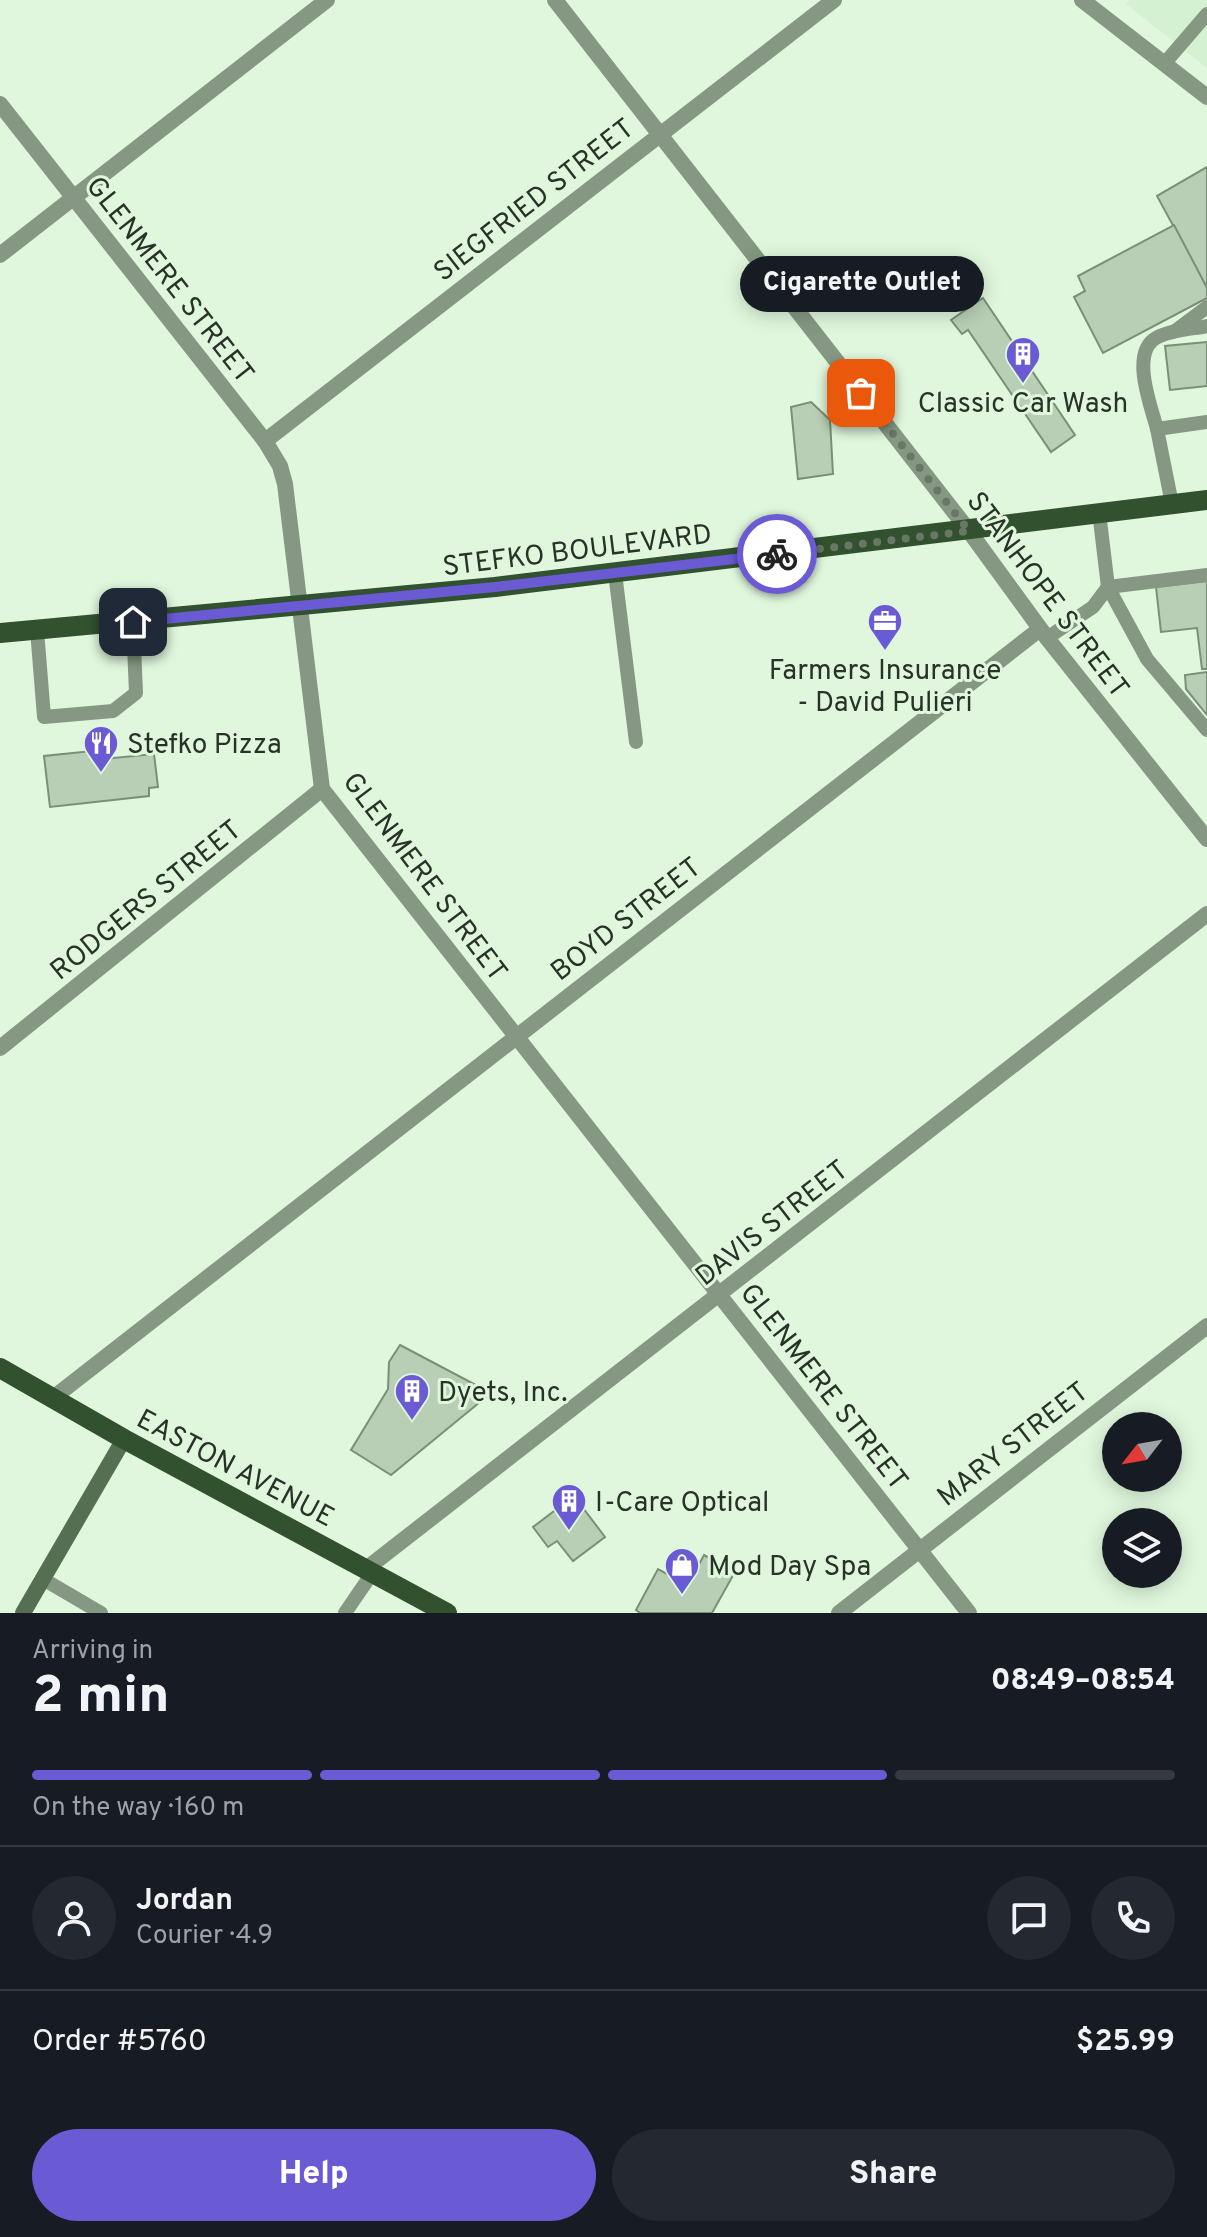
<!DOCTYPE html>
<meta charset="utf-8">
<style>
body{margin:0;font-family:Overpass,sans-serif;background:#242831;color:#f1f3f6;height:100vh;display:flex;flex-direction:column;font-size:30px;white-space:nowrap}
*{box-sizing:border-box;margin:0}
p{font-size:26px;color:#9ea1a6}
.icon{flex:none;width:44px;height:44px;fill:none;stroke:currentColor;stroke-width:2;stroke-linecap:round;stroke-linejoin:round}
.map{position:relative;height:1613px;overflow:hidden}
.panel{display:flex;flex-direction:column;background:#171b24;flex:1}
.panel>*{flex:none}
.needle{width:52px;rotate:239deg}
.controls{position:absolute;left:1102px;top:1412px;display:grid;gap:16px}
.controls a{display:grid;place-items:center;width:80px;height:80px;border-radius:50%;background:#171b24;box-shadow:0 4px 20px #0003;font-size:40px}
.pin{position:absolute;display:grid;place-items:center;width:68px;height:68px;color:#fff;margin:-34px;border-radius:16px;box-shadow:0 4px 12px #0006}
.courier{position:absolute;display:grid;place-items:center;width:80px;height:80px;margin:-40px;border:6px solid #6a5bd5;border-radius:50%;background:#fff;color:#222;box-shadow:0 2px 10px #0007}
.bubble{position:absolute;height:56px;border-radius:28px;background:#171b24;box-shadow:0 4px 20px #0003;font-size:26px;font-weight:800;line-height:56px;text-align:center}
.summary em{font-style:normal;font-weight:800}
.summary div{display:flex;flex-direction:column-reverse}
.summary{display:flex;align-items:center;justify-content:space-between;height:136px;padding:0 32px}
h1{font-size:52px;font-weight:800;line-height:60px}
.bar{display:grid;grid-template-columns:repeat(4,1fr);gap:12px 8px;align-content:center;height:96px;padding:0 32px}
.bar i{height:10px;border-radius:6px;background:#363941}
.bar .current{background:#6a5bd5}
.bar p{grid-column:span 4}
.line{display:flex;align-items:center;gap:20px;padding:0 32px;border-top:2px solid #363941}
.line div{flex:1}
.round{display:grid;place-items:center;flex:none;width:84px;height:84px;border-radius:42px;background:#242831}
.primary-button{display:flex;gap:16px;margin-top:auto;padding:16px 32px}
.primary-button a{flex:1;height:92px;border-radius:48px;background:#6a5bd5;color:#fff;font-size:32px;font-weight:800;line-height:92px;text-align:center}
.primary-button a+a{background:#242831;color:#f1f3f6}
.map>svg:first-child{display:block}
.built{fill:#d4f2d1}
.building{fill:#b8cfb5;stroke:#7a8f77;stroke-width:2}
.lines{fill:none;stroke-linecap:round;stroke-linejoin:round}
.lane{stroke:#869884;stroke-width:14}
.street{stroke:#869884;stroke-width:16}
.secondary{stroke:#556f52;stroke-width:16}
.primary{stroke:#31512f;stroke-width:20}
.done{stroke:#697767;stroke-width:8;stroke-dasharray:0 14.4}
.route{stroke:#6a5bd5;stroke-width:10}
.labels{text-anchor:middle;stroke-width:6;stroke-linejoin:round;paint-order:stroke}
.street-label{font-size:28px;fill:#293228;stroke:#e0f7dd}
.poi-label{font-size:28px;fill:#293228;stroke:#e0f7dd;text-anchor:start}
</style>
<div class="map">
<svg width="1207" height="1613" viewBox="0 0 1207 1613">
<rect width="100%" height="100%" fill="#e0f7dd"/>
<polygon class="built" points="1129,0 1207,0 1207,68 1126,4"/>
<g class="building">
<polygon points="1207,167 1207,288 1157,196"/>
<polygon points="1174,225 1207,288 1207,298 1103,353 1074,297 1085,291 1078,276"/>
<polygon points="983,298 1075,435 1051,452 968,330 962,334 951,320"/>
<polygon points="1207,342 1207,386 1170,390 1165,346"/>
<polygon points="811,402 830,420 833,474 798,479 791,407"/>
<polygon points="1207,581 1207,669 1202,669 1197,628 1161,632 1156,587"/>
<polygon points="1207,672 1207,715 1186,689 1185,675"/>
<polygon points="92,751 93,760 154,754 158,787 149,788 149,796 50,807 44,756"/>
<polygon points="400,1345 491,1393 391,1475 351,1450 388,1389 389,1362"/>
<polygon points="574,1496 605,1537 573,1561 557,1541 548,1547 533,1527"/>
<polygon points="704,1555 735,1572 712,1613 640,1613 636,1610 658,1569 682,1582 688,1569 695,1572"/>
</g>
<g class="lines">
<g class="lane">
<polyline points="1164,64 1207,14"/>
<polyline points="1175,331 1207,307"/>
<path d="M1157,429C1151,406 1130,353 1156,338C1170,330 1192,329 1207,326"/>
<polyline points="1172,504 1157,429 1207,422"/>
<polyline points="1099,512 1108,587 1147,659 1207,730"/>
<polyline points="615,573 636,742"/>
<polyline points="37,630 44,717 113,711 136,693 133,622"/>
<polyline points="1047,638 1093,607 1108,587 1207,575"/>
<polyline points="43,1579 101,1613"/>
<polyline points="345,1613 373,1572"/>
</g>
<g class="street">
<polyline points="555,0 969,531 1047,638 1207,839"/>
<polyline points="1082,0 1207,97"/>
<polyline points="0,104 265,441 280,466 285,484 322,789 969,1613"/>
<polyline points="0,255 327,0"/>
<polyline points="265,441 834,0"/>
<polyline points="0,1048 322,789"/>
<polyline points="53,1398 1040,629"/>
<polyline points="366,1569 1207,914"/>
<polyline points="839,1613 1207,1326"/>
</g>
<polyline class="secondary" points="23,1613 124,1439"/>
<g class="primary">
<polyline points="0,633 495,587 1207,500"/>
<polyline points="0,1368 124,1439 447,1613"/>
</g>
</g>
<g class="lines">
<polyline class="done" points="777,554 969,531 861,393"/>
<polyline class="route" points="133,622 495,587 777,554"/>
</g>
<defs>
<g id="building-pin" transform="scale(1.8)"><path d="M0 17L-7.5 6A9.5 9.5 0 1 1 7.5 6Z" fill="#6a5bd5" stroke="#e0f7dd"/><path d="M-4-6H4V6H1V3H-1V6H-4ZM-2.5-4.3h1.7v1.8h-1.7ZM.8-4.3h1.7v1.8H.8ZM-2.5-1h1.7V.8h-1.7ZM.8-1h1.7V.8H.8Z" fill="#fff"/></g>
<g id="office-pin" transform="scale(1.8)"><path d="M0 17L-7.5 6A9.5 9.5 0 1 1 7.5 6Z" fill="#6a5bd5" stroke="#e0f7dd"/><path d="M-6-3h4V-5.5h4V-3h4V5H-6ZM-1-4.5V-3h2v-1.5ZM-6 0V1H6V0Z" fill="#fff"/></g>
<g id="restaurant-pin" transform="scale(1.8)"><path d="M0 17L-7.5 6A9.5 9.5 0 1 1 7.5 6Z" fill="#6a5bd5" stroke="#e0f7dd"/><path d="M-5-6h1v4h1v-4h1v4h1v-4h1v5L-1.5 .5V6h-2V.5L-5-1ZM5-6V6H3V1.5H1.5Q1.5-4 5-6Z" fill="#fff"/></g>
<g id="shop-pin" transform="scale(1.8)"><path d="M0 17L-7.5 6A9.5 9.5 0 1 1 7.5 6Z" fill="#6a5bd5" stroke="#e0f7dd"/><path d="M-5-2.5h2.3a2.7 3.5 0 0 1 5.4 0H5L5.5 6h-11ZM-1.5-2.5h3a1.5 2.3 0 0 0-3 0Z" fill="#fff"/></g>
</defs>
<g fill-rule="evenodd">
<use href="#building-pin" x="1023" y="354"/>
<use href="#office-pin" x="885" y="621"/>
<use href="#restaurant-pin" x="101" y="743"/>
<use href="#building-pin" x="412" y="1391"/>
<use href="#building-pin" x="569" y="1501"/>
<use href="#shop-pin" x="682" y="1565"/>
</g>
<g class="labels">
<g class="street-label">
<text transform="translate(533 199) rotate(-38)" y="10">SIEGFRIED STREET</text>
<text transform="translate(171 279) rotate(52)" y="10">GLENMERE STREET</text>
<text transform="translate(577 549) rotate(-7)" y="10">STEFKO BOULEVARD</text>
<text transform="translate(1049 594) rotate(53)" y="10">STANHOPE STREET</text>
<text transform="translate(426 876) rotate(53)" y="10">GLENMERE STREET</text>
<text transform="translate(145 899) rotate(-39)" y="10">RODGERS STREET</text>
<text transform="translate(625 918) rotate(-38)" y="10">BOYD STREET</text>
<text transform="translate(771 1222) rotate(-38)" y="10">DAVIS STREET</text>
<text transform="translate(825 1386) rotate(52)" y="10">GLENMERE STREET</text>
<text transform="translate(1012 1443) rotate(-38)" y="10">MARY STREET</text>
<text transform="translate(236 1467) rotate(28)" y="10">EASTON AVENUE</text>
</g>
<g class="poi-label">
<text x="1023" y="412" text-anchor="middle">Classic Car Wash</text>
<text x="885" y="679" text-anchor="middle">Farmers Insurance<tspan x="885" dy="32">- David Pulieri</tspan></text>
<text x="127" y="753">Stefko Pizza</text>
<text x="438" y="1401">Dyets, Inc.</text>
<text x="595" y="1511">I-Care Optical</text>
<text x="708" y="1575">Mod Day Spa</text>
</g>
</g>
</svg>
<div class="controls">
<a><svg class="needle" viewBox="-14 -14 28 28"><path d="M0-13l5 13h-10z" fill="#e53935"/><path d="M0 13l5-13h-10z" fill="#9ea1a6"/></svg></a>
<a><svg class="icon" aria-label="layers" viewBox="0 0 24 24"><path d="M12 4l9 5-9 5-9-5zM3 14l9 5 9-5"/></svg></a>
</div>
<div class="pin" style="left:861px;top:393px;background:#ea580c"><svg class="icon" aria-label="bag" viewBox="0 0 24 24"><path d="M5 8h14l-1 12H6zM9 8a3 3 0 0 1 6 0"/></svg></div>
<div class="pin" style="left:133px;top:622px;background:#1f2937"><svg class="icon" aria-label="home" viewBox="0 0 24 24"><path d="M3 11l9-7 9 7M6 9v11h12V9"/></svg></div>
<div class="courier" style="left:777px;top:554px"><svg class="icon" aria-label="bike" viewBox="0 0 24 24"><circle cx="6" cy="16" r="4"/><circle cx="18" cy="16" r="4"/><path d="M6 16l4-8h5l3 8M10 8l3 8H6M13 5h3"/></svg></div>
<div class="bubble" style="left:740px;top:256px;width:244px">Cigarette Outlet</div>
</div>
<section class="panel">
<div class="summary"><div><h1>2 min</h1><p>Arriving in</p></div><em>08:49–08:54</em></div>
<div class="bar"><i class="current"></i><i class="current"></i><i class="current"></i><i></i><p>On the way · 160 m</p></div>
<div class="line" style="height:144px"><a class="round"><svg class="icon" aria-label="person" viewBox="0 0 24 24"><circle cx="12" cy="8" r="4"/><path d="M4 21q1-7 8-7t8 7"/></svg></a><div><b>Jordan</b><p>Courier · 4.9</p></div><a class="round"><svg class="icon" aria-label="chat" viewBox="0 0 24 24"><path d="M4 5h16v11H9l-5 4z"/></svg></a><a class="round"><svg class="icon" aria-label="phone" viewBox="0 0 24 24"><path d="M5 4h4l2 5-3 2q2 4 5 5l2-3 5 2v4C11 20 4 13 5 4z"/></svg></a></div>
<div class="line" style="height:104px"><div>Order #5760</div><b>$25.99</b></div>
<div class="primary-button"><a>Help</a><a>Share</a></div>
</section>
